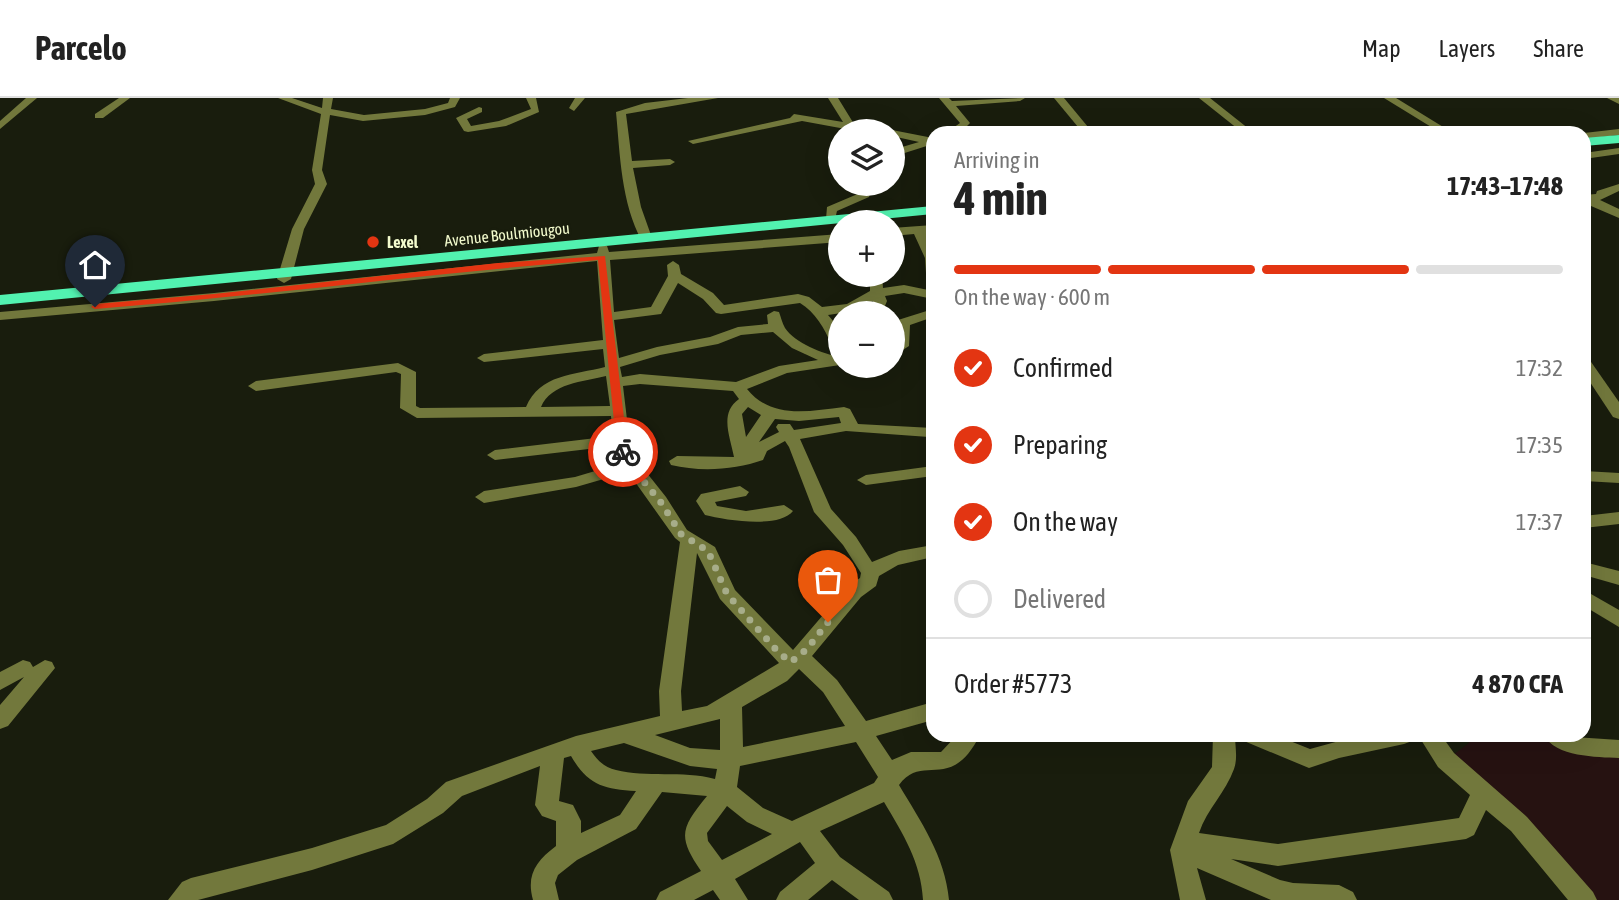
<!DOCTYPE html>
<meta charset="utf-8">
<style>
body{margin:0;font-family:"Asap Condensed",sans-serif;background:#f2f2f2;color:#222;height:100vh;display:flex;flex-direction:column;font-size:26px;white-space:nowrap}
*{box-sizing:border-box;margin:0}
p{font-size:23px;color:#767676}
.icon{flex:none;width:38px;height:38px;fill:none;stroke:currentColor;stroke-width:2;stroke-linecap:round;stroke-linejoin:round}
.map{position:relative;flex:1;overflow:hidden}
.sheet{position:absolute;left:926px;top:28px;width:665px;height:616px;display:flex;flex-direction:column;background:#fff;border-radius:21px;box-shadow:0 7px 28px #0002}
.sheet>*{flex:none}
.controls{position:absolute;left:828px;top:21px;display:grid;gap:14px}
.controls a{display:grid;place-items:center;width:77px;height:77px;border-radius:50%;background:#fff;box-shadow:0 7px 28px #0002;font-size:35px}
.pin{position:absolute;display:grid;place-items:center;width:60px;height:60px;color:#fff;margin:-72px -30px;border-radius:50% 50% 50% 0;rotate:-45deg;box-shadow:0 0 7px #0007}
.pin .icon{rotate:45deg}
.courier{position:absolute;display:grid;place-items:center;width:70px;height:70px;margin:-35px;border:5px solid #e33512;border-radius:50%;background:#fff;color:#222;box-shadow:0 2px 9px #0007}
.summary em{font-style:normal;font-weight:700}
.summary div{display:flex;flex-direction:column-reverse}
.summary{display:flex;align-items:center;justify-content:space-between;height:119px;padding:0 28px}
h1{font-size:46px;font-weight:700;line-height:52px}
.bar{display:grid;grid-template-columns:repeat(4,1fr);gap:10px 7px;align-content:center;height:84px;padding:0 28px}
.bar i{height:9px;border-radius:5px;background:#e0e0e0}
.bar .active{background:#e33512}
.bar p{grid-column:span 4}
.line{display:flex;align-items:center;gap:18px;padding:0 28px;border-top:2px solid #e0e0e0}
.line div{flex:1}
ol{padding:0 28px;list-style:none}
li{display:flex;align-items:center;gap:21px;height:77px}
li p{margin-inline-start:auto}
li .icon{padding:7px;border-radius:50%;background:#e33512;color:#fff;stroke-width:4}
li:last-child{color:#767676}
li i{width:38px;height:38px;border:4px solid #e0e0e0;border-radius:50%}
header{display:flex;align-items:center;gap:42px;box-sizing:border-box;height:98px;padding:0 35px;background:#fff;border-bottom:2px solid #e0e0e0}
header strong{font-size:33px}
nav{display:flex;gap:38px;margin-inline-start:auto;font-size:24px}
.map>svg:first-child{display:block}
.green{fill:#261211}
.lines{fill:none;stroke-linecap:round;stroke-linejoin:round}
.minor{fill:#72783c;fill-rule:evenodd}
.highway{fill:#52f2b0;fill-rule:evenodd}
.route{fill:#e33512}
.done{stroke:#a7ad8a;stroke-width:7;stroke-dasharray:0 12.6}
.poi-dot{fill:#e33512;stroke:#191d0d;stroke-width:2.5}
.labels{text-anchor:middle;stroke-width:5;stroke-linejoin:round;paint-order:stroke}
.far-street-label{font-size:16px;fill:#f3fbcd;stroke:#191d0d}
.far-poi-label{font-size:16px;font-weight:bold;fill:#f3fbcd;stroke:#191d0d;text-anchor:start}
</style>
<header>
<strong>Parcelo</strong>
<nav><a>Map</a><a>Layers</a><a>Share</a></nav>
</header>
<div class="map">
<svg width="1619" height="802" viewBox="0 0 1619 802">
<rect width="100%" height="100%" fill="#191d0d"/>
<polygon class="green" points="1464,637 1550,637 1567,648 1619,654 1619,802 1595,802 1449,660 1469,645"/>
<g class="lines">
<g class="minor">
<polygon points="26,0 37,0 0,31 0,23"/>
<polygon points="119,0 130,0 103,20 95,20 95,16"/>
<polygon points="278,0 292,0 322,10 323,0 333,0 331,11 364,17 425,11 448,5 450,0 460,0 455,9 425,17 363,23 330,17 322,72 327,86 304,131 291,181 284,185 277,181 292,131 315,86 312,72 321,16"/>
<polygon points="526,0 536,0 539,14 506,28 468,34 464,33 456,20 479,9 482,10 482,14 467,21 471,28 499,23 531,11"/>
<polygon points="575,0 585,0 574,13 569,10"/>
<path d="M688,0H718L626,16L632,63L670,61L675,64L670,67L633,70L641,109L652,140L650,143H642C621,105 620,56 616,14L645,5Z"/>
<polygon points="828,0 838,0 854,26 886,33 851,32 802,23 693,46 688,43 790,20 794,16 843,24"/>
<polygon points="939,0 949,0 952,3 1025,0 1020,3 956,8 970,25 960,35 946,35 960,25"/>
<polygon points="1054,0 1064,0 1093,35 1083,35"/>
<polygon points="1199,0 1210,0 1254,35 1243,35"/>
<polygon points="1384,0 1396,0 1453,35 1441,35"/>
<polygon points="1607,0 1619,0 1619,6"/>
<polygon points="1619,31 1619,37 1584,41 1584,35"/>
<polygon points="892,32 933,40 933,46 892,59 892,52 919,44 892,38 892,33 888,33"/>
<polygon points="1619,50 1619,56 1584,61 1584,55"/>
<polygon points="862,86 873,86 869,99 837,113 836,117 841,121 839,124 826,121 827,109 860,95"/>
<polygon points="1619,86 1619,93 1600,102 1619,111 1619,120 1584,105 1584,97 1596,96 1597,93"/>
<polygon points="933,127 933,135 926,135 933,150 933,179 926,175 925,160 914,136 892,138 892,130"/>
<path d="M840,136V144L610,162L614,214L651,209L668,178L667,167L673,163L679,167L681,176L713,195L724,207L798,196L809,199L822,209L847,206L870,193V177H882L883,190L904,187L933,193V201L904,195L885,198L887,203L882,215H868L873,203L855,213L828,217L840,231V246H831C825,231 815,214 800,205L721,216L716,215L703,201L678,185L661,216L614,222L619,260L657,249L710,239L738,229L768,226L767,217L774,213L779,214C781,219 782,225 785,230C795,245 823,256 840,259V267L787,275L747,291C772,322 809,313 844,309L850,311L858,326L933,330V338L929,339L846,333L800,341L831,411L856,439L872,464L899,453L933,447V459L898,467L879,478L876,488L861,499L812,558L837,582L866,623L933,604V622L876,638L892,662L911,654H941L957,637H980C950,696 923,654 899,687C921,724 945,758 949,802H923C921,764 903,736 884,704L820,733L840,759L889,794L893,802H859L832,782L808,802H776L780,794L815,765L800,744L735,781L748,802H720L713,792L694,802H656L660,794L701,773C677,738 681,730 707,698L662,694L636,731L577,762L558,777L555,785L559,802H533C526,777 536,763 556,748V723L542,718L535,707L540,668L462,698L443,715L393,746L312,772L198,802H168L182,784L191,780L312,750L386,727L427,701L446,684L576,638L660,618L659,593L680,444L675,440L628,374L576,389L484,405L475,399L484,393L575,379L622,365L615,356L614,348L495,362L487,357L495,352L613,338L611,318L417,320L400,310L401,276L396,274L256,293L248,288L256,283L398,265L416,274V308L420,310L526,309C540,276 574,277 605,269L603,251L484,264L477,260L484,256L603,242L597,163L214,203L0,222V214L214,195L597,155L599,148H607L609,154ZM773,234L792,250L818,262L779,268L736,284L640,276L622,279L620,269L660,257L718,246L741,237ZM606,278L610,308L541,309C551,285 583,284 606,278ZM640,286L733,293L739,301C719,315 730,338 734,359L677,358L669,363L671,367C700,374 735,372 763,362L767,353L785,343L789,349L814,414L843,447L861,475L860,480L847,489L793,552L735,492L715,449L687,432L666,399L631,355L623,288ZM748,309L761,317L746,339L742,316ZM839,319L841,325L794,332L790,326H778L776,329L779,334L759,344L775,321L799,323ZM697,455L720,501L779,565L707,608L682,613L681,593ZM799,571L823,594L845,628L743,649L742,609L787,583ZM720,621V652L690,650L655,637ZM856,644L878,679L874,685L792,723L763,710L737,689L740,668ZM624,645L690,668L717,671L715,681C682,672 646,680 616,672C605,670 597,662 591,653ZM571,658C588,687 603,691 636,693L620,717L581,735V723L573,707L559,703L564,660ZM727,708L747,724L772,736L722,762L708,743L707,735Z"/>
<polygon points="933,211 933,219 910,227 909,248 892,259 898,222"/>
<polygon points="1584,260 1589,261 1619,304 1619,321 1613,319 1584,275"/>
<polygon points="933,368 933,378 866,387 857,382 866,377"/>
<polygon points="1584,373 1619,375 1619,385 1584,383"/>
<path d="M740,388L749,394L746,398L715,404L717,408L746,413L784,407L793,413C779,431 725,422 705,417L696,403L701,396Z"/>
<polygon points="1619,414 1619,426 1584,430 1584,418"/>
<polygon points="1584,464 1619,473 1619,487 1584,477"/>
<polygon points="1584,492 1619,512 1619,529 1584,508"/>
<polygon points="23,562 30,564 33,569 45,562 52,564 55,570 8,628 0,631 0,607 24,579 0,592 0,574"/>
<path d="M1213,637H1235C1235,648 1238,660 1234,671C1226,694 1207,711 1199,735L1278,746L1459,720L1470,697L1438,669L1418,637H1441L1454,655L1527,719L1593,794L1597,802H1568L1511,733L1486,712L1474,737L1466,741L1278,768L1231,761L1280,782L1293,785L1339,787L1353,794L1357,802H1271L1197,770L1206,802H1180L1170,752L1188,703L1212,669Z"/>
<polygon points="1241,637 1275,637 1310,651 1361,637 1415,637 1412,643 1404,646 1339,660 1309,670 1244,643"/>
<path d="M1544,637L1619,642V660C1597,659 1555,659 1544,637Z"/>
</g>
<g class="highway">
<polygon points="1619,37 1619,45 1584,48 1584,40"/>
<polygon points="933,108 933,116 0,207 0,197"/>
</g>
</g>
<path class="route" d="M605,158L628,354L623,357L617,354L598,162C430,175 263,198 95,211L91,209L95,206L214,196L498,165Z"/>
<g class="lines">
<polyline class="done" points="623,354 631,368 660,403 681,436 708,453 727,496 779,555 791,564 807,551 828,524"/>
</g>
<circle class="poi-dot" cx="373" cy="144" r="7"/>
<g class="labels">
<g class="far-street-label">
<text transform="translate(507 136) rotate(-6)" y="6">Avenue Boulmiougou</text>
</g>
<g class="far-poi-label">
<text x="387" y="150">Lexel</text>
</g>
</g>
</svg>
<div class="controls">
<a><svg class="icon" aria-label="layers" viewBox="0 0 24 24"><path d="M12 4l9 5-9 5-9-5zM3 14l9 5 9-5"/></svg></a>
<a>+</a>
<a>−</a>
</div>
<div class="pin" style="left:828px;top:524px;background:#ea580c"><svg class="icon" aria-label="bag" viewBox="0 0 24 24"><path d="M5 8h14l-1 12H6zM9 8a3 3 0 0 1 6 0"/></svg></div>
<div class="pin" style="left:95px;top:209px;background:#1f2937"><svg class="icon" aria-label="home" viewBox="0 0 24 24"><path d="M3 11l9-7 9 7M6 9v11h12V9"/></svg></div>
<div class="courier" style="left:623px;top:354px"><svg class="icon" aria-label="bike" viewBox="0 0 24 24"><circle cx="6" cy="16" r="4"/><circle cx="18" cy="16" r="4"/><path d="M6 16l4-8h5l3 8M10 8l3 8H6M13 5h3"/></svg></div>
<section class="sheet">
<div class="summary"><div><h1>4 min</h1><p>Arriving in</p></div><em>17:43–17:48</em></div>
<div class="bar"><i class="active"></i><i class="active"></i><i class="active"></i><i></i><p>On the way · 600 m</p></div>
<ol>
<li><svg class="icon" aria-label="check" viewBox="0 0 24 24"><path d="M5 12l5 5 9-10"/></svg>Confirmed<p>17:32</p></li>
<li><svg class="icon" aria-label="check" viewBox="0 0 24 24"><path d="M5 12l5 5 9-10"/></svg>Preparing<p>17:35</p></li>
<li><svg class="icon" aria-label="check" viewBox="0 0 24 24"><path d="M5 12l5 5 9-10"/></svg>On the way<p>17:37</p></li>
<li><i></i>Delivered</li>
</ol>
<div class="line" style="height:91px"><div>Order #5773</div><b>4 870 CFA</b></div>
</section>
</div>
